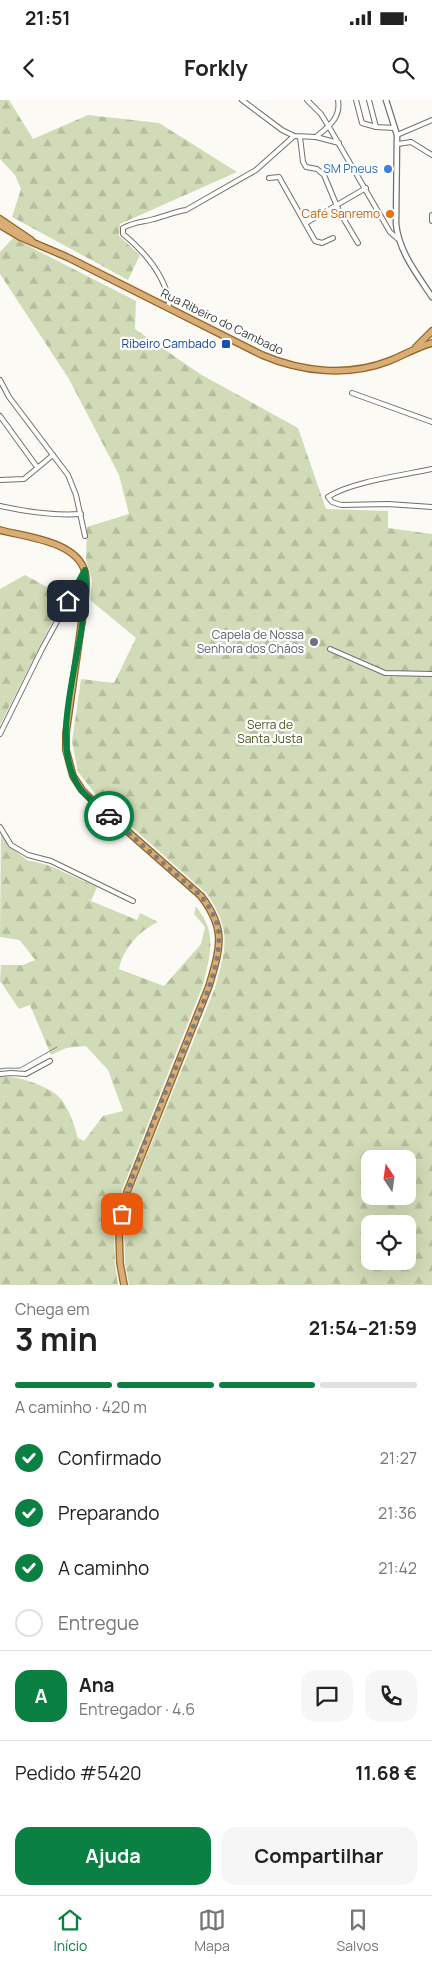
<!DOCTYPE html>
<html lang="pt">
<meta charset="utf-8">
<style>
body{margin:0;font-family:Manrope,sans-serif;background:#f6f6f6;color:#222;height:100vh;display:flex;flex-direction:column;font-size:19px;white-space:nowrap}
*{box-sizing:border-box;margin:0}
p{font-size:16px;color:#767676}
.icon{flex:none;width:28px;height:28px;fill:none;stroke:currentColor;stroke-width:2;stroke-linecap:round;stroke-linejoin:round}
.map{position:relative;height:1185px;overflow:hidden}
.drawer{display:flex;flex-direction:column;background:#fff;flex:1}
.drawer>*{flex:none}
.needle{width:32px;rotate:347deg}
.controls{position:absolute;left:361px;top:1050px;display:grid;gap:10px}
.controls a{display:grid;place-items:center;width:55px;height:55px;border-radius:10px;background:#fff;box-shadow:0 5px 20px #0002;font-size:25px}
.pin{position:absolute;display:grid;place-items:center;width:42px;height:42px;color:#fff;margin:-21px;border-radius:10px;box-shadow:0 2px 8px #0006}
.courier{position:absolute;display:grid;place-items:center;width:50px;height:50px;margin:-25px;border:4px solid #0b8043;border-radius:50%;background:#fff;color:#222;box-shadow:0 1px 6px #0007}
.summary em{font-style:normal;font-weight:700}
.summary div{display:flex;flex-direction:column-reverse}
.summary{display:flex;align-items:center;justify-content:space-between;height:85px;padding:0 15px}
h1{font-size:32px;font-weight:700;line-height:38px}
.bar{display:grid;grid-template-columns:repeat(4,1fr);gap:8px 5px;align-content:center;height:60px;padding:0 15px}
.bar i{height:6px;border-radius:4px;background:#e0e0e0}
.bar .on{background:#0b8043}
.bar p{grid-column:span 4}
.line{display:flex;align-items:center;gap:12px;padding:0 15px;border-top:1px solid #e0e0e0}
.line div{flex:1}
.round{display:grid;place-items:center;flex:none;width:52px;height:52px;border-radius:15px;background:#f6f6f6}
ol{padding:0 15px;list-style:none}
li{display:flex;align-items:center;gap:15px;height:55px}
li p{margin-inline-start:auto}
li .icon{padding:5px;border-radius:50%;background:#0b8043;color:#fff;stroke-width:4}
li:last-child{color:#767676}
li i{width:28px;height:28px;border:2px solid #e0e0e0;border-radius:50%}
.button{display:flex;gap:10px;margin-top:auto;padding:10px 15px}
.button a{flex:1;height:58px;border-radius:15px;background:#0b8043;color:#fff;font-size:20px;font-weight:700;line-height:58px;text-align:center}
.button a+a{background:#f6f6f6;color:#222}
.status{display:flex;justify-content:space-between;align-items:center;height:35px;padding:0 25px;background:#fff;direction:ltr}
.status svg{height:14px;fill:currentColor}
header{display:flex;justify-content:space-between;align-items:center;height:65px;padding:0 15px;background:#fff;font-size:22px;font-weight:700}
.dock{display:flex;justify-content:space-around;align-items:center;height:70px;border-top:1px solid #e0e0e0;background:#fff;font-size:14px;color:#767676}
.dock a{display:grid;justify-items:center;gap:2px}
.dock .on{color:#0b8043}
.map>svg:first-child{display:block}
.forest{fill:url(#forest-firs);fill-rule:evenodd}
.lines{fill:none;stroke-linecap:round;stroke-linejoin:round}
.stream{stroke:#738196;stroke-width:1}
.minor-casing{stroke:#71706b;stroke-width:6}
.tertiary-casing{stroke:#71706b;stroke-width:7}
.primary-casing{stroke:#916326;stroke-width:8}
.minor{stroke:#fff;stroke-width:4}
.tertiary{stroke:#fff;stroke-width:4.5}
.primary{stroke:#d9ae76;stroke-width:5.5}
.done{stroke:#7f7e7b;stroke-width:5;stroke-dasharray:0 9}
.route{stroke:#0b8043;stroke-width:6}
.shop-dot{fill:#3f7fe0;stroke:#fff;stroke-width:2}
.food-dot{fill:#e8710a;stroke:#fff;stroke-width:2}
.transit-dot{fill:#1a4fb4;stroke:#fff;stroke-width:2}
.worship-dot{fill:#6b7280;stroke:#fff;stroke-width:2}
.labels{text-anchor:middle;stroke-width:4.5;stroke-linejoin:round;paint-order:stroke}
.shop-label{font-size:12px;fill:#366cbe;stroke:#fff;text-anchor:end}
.food-label{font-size:12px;fill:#c56008;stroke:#fff;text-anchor:end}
.street-label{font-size:12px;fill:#3c3c3a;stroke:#fff}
.transit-label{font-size:12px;fill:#164399;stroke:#fff;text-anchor:end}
.worship-label{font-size:12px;fill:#5b616d;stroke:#fff;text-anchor:end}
.park-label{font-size:12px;fill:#4c561d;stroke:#fff}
</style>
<div class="status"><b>21:51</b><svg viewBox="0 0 49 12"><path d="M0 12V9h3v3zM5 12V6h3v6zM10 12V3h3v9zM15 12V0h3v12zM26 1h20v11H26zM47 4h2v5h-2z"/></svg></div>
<header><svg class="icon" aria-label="back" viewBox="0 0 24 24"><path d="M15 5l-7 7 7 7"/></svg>Forkly<svg class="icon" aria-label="search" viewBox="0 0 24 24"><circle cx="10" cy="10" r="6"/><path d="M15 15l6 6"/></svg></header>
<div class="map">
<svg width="432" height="1185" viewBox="0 0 432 1185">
<defs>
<pattern id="forest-firs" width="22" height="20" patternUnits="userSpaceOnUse" patternTransform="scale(1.25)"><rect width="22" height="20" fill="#d2dbb7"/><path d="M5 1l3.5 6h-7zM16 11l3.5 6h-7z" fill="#b5bd9e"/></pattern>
</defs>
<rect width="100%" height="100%" fill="#fcfaf5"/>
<g class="forest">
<polygon points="0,0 9,0 33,39 88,15 159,23 237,72 120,124 119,136 140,155 128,180 12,117 21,89 15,75 0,59"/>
<path d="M13,138L136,201L135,229L200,274L298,328L326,409L388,411V428L432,434V1185H129L125,1162L124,1131L131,1094L215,888C226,847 232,832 207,794L97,696L78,672L72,642L81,579L114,583L136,538L90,500L92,481L86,460L87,427L129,414L119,375L69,279L0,174V152ZM370,1059H408V1096H370ZM370,1124H408V1161H370Z"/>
<polygon points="25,475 65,497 0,625 0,489"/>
<path d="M1,733L9,746L27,760L48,765L97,787L91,801L137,820L140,813L158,822C139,831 123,849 119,869L164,886L201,844L205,827L194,814L196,807C218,832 210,855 203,885L122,1090L114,1128L115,1164L118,1185H0V977C15,974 51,987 61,999C70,1011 74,1024 78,1038L84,1041L103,1016L123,1011L108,970L86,946L66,948L51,955L30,905L19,909L0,881L1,865H23L35,860L20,840L0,837Z"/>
</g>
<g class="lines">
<path class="stream" d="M0,969C7,967 13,969 20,968L57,947"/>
<g class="minor-casing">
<g id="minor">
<polyline points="242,0 282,30 294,36 316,37 339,43"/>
<polyline points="307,0 321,14 329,27 390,132 398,139"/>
<polyline points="356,0 362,23 376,27 395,28"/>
<polyline points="369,0 376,27"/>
<polyline points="397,35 432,20"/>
<polyline points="300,37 303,62 306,67 317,69 324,75 339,111 358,143"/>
<path d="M316,37C329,26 341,18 338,0"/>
<polyline points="411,42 432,55"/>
<polyline points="398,44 411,42"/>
<polyline points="269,78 279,77 315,141 322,143 333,138"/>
<polyline points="432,115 432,121"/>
<polyline points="306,123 366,88"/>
<path d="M169,208C169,179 144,151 123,134V128C133,122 144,122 154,119C165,116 174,112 186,110L256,70L294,36"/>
<polyline points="0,280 9,297 68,375 76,395 85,436"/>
<polyline points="352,293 432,322"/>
<polyline points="0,316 37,367"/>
<path d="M432,369C404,375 350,382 328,397L332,402L341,405L388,404L432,407"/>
<polyline points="0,380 24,379 53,355"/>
<path d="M0,406C27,412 53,416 81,414"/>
<polyline points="330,549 385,573 432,574"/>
<polyline points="0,634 42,549 85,470"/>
<polyline points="0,727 11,745 28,755 51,761 133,801"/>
<polyline points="0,974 11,973 26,974 50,961"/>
</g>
</g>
<g class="tertiary-casing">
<path id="tertiary" d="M386,0L397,35L396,124C399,152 417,174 432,197"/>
</g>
<g class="primary-casing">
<g id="primary">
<polyline points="0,119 31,140"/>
<path d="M0,125L20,137L67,157L262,255C302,272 348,277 389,261C404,255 417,247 432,243"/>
<polyline points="416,247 432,231"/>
<path d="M0,430C25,437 77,441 85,472C87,481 86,490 85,499L66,633V650L73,676L82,690L93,701L201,796C227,830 220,848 209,886L127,1092L119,1131L120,1163L124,1185"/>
</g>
</g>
<use href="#minor" class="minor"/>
<use href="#tertiary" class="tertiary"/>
<use href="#primary" class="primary"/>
</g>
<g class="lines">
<path class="done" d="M109,716L201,796C210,808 219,821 219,837C219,870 203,902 191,932C167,991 137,1051 122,1114"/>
<path class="route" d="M68,501L85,470C94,533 41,636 81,690C89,699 100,707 109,716"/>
</g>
<circle class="shop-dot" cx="388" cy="69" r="5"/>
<circle class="food-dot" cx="390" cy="114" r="5"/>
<rect class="transit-dot" x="221" y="239" width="10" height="10" rx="2.5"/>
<circle class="worship-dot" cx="314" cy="542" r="5"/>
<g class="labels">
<g class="shop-label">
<text x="378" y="73">SM Pneus</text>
</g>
<g class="food-label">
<text x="380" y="118">Café Sanremo</text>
</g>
<g class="street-label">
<text transform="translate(222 222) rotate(26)" y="4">Rua Ribeiro do Cambado</text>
</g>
<g class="transit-label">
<text x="216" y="248">Ribeiro Cambado</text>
</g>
<g class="worship-label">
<text x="304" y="539">Capela de Nossa<tspan x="304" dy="14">Senhora dos Chãos</tspan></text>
</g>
<g class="park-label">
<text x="270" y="629">Serra de<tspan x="270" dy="14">Santa Justa</tspan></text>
</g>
</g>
</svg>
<div class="controls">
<a><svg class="needle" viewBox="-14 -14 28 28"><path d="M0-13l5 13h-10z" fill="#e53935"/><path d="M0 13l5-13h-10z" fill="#767676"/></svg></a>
<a><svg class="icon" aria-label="locate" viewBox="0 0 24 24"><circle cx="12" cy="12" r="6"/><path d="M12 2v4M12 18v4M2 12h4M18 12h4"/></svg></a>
</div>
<div class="pin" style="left:122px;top:1114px;background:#ea580c"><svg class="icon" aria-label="bag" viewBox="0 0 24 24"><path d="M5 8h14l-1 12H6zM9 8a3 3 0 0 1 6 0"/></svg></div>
<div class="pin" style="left:68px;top:501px;background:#1f2937"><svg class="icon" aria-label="home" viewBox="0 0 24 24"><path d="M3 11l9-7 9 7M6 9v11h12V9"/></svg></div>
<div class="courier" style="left:109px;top:716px"><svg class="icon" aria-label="car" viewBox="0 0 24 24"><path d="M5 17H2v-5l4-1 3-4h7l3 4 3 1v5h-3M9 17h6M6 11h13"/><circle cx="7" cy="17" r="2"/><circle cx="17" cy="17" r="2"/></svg></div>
</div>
<section class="drawer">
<div class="summary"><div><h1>3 min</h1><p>Chega em</p></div><em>21:54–21:59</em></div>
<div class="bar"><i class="on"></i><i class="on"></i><i class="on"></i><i></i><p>A caminho · 420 m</p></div>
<ol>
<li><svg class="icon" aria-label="check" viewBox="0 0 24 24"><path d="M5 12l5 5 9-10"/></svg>Confirmado<p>21:27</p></li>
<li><svg class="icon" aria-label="check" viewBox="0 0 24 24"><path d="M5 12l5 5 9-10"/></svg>Preparando<p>21:36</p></li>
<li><svg class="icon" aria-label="check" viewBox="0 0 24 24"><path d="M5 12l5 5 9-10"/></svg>A caminho<p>21:42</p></li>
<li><i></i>Entregue</li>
</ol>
<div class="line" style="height:90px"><b class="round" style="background:#0b8043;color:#fff">A</b><div><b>Ana</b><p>Entregador · 4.6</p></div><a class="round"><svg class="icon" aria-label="chat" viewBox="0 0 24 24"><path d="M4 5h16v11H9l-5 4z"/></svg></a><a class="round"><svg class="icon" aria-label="phone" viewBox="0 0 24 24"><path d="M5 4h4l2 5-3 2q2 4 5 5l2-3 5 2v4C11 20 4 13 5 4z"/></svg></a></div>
<div class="line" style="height:65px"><div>Pedido #5420</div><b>11.68 €</b></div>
<div class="button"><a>Ajuda</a><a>Compartilhar</a></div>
</section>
<nav class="dock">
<a class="on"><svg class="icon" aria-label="home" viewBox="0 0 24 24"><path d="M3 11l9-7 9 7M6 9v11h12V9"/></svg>Início</a>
<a><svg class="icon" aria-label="map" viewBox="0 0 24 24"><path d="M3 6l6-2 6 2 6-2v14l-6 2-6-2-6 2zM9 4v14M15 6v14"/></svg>Mapa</a>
<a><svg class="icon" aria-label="saved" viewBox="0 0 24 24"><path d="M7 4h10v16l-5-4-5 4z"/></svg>Salvos</a>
</nav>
